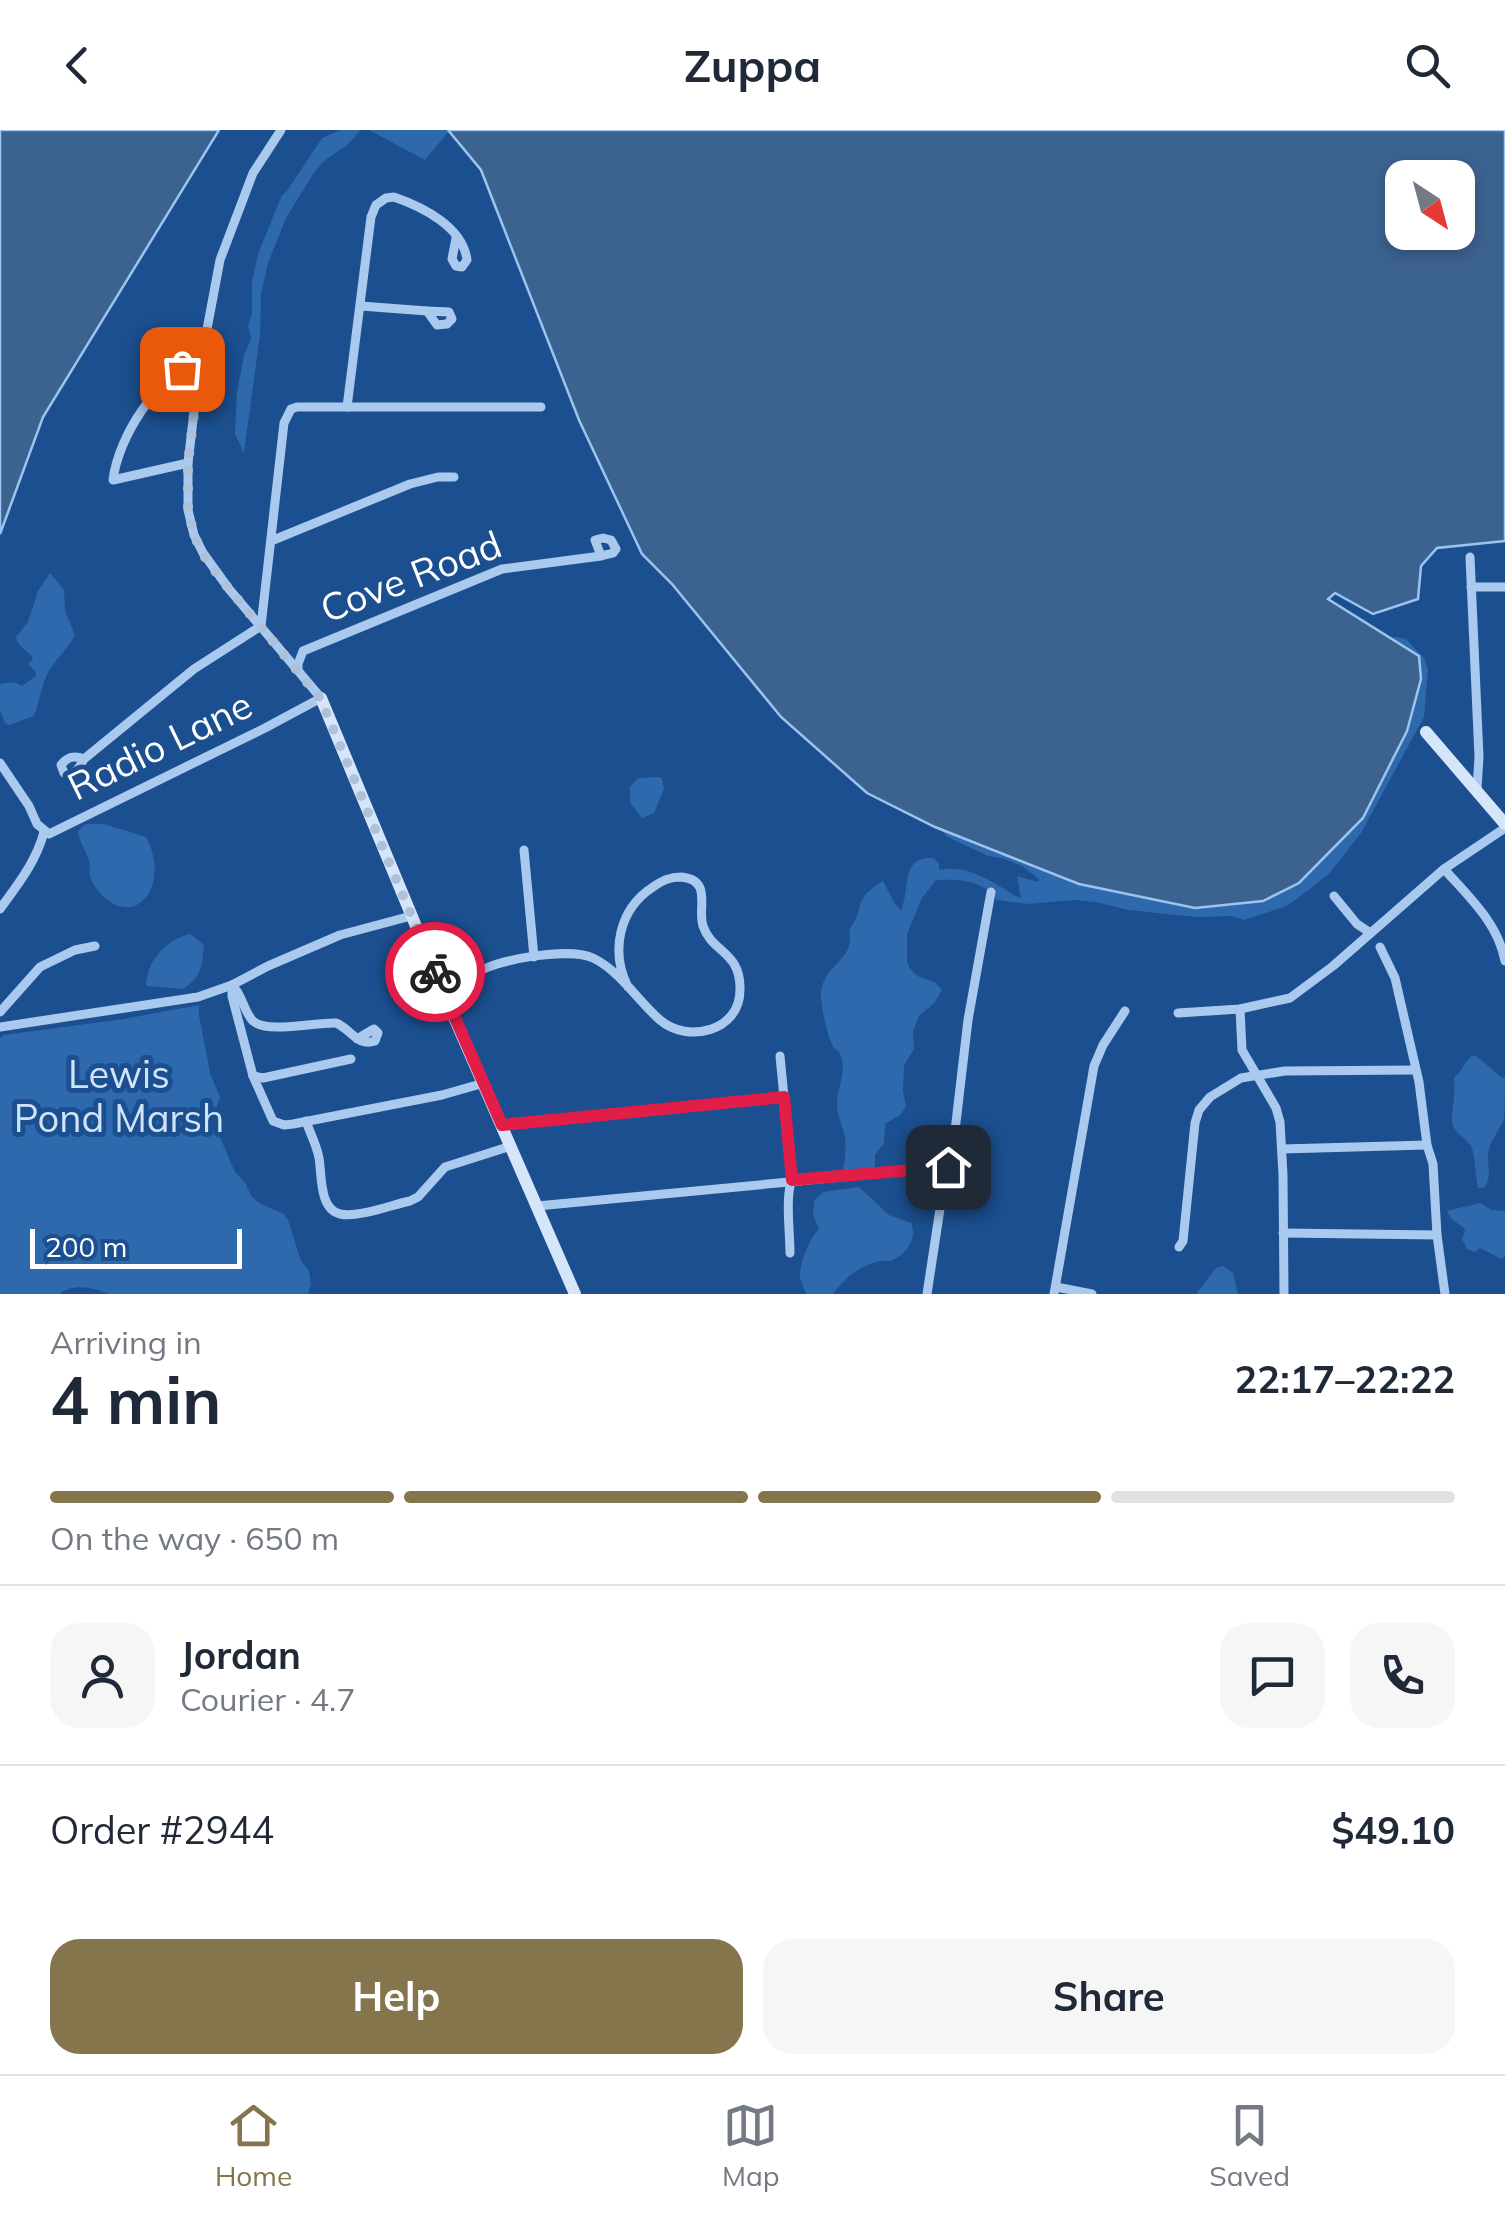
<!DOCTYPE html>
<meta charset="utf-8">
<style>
body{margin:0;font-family:Mulish,sans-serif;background:#f6f6f7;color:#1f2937;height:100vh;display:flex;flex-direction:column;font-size:38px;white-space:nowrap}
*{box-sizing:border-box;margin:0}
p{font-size:32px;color:#747a83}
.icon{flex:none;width:55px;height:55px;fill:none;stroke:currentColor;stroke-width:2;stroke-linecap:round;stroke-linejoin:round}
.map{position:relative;height:1164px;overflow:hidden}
.sheet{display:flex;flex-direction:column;background:#fff;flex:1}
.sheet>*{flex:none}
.needle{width:65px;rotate:144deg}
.tools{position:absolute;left:1385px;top:30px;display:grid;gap:20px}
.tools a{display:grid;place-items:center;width:90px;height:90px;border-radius:20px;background:#fff;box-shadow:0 5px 15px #0003;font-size:50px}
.scale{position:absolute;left:30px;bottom:25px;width:212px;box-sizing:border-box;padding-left:10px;border:5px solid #fff;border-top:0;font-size:28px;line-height:35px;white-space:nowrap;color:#fff;-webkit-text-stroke:8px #1b4f8f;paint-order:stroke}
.pin{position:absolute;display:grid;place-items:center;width:85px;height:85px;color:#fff;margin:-42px;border-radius:20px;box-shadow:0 5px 15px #0006}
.courier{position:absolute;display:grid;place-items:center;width:100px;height:100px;margin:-50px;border:8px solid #e11d48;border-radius:50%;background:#fff;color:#222;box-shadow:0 2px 12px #0007}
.headline em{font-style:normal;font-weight:700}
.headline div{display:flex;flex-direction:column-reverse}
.headline{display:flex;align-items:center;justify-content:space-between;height:170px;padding:0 50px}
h1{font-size:65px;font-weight:700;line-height:75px}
.bar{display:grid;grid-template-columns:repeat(4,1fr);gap:15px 10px;align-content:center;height:120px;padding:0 50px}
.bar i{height:12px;border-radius:8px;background:#e0e1e3}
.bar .selected{background:#84754c}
.bar p{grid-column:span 4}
.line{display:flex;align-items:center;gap:25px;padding:0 50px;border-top:2px solid #e0e1e3}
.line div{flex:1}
.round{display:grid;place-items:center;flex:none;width:105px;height:105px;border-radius:30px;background:#f6f6f7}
.button{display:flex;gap:20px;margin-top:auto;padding:20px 50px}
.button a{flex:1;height:115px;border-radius:30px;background:#84754c;color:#fff;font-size:40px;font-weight:700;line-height:115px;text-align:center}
.button a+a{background:#f6f6f7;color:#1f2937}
header{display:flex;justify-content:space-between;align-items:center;height:130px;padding:0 50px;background:#fff;font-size:45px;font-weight:700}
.tab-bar{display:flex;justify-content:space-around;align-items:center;height:140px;border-top:2px solid #e0e1e3;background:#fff;font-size:28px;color:#747a83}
.tab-bar a{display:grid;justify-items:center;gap:5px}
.tab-bar .selected{color:#84754c}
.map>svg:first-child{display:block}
.green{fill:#2e69ad}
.water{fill:#3c6290;stroke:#9cc4f0;stroke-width:2.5;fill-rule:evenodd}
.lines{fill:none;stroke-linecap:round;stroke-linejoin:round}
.street{stroke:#a9c9ee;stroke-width:9}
.secondary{stroke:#d6e6fa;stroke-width:12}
.done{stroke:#afc1d8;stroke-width:10;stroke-dasharray:0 18}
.route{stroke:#e11d48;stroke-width:12}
.labels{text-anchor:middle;stroke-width:10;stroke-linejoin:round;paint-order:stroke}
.street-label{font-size:38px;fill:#fff;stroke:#1b4f8f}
.park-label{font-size:38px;fill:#cfe3fa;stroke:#1b4f8f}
</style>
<header><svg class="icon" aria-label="back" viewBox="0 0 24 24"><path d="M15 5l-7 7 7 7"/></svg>Zuppa<svg class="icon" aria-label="search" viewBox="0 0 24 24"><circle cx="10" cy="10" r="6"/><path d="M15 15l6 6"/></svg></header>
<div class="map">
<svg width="1505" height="1164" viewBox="0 0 1505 1164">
<rect width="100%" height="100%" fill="#1b4f8f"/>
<g class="green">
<polygon points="341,0 361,0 347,15 324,31 313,44 286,88 268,133 261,165 260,204 244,323 235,304 237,262 244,226 251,209 248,196 252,183 252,152 258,124 282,65 287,61 322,8"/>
<polygon points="369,0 450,0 425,30"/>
<path d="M50,443L64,460L65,481L75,505C68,518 58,527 50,539C41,554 40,571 34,586L9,595L5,593L0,581V554L14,552L22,556L36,546L35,541L28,534L33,529C29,520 18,518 16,507L28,492L38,461Z"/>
<path d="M1397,507L1406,509L1424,528L1428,540L1424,587L1361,703L1329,744L1294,771L1284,777L1244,790L1231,786L1197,787L1128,780L1096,772L1073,770L1029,774L997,770C983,750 959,749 936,750L922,768L907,804V832L910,839L917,846L935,852L942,860L934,873L919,886L913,901L914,919L904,935L903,961L906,977L900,985L885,994L884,1013L875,1025V1036L872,1042L847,1047L843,1041C845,1030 847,1014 844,1003C841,992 837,984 837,973C837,957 847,942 841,927C837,915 837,925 832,914C827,906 822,879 821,868C819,835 857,831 849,800C866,778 851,770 883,751L895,774L901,780C911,759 899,726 934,728L939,734V740C970,733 996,755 1021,769L1017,746L1038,752L1039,749L1022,736L1002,728L988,726L946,706L935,690L1386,508Z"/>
<polygon points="658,647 662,648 664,659 654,683 642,688 630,672 630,657 638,648"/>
<path d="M86,694H104L146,707C157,726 160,758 140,773C121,787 95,764 90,746C88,737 91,740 89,731C86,720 79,712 78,701Z"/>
<path d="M190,804L204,815C202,835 203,846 183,859L146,856C147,831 165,810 190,804Z"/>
<path d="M199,875V885L210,943L220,967L215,983L221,997L219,1005L235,1042L246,1054L251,1066L259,1073L284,1084L288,1090L301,1131L309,1141L311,1154L308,1164H109C94,1157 73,1153 59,1164H0V908L4,905L124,889Z"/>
<path d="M1475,925C1485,932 1492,940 1502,948L1505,947C1505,960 1505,977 1504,989C1500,999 1492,1009 1489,1019C1485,1034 1494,1045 1484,1058H1478C1476,1049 1475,1024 1471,1016C1466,1007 1453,1005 1452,990C1452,976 1456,962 1454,948C1464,940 1465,928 1475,925Z"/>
<path d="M859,1057L889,1085L911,1093C918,1109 906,1124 891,1131C869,1128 845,1146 833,1164H806C806,1163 800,1149 800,1147C799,1135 810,1107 819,1099L813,1085L814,1071L823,1062Z"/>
<path d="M1480,1073L1492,1080L1505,1081V1126L1501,1129L1480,1118L1475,1122L1467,1119L1462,1109L1465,1102L1464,1098C1457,1092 1450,1091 1447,1081C1458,1077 1469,1077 1480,1073Z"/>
<polygon points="1223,1136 1233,1143 1238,1164 1196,1164 1216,1138"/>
</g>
<g class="water">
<polygon points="0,0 219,0 43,287 0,404"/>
<path d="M448,0H1505V411L1437,418L1421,436L1418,469L1373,484L1335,463L1328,469L1419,526L1421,549L1407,601L1363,688L1299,753L1263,771L1195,778L1079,754L935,697L867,663L781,587L672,454L642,424L579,290L481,40ZM1402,48H1458V102H1402Z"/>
</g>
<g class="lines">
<g class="street">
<polyline points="361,176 427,181"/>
<polygon points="427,181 449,182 452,189 447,194 437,195"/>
<path d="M347,277L371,87L376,75L386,68L394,67C423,77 463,97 467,130L462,137L456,136L452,129L456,108"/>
<path d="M188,333L113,350C118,308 157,244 200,233"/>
<polyline points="271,411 410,354 438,347 454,347"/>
<polyline points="1470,427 1479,627 1477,659"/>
<polyline points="1471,457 1505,457"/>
<polyline points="298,540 298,534 303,521 502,439 601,426 613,423 616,419 611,410 603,408 595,410 601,426"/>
<path d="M84,629C74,625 67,627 61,635L64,643L70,646L78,639L84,629L194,539L261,496L284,293L291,279L297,277H541"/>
<polyline points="0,633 29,676 37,694 49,704 265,598 321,568 229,459 203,423 194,405 188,380 188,333 198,247 220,130 253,43 281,0"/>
<polyline points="524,720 534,827"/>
<path d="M1444,739C1469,767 1498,793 1505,831"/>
<polyline points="1334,766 1357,794 1369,802"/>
<path d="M0,779C18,754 36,732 44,702"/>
<polyline points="1380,817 1395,848 1419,952 1427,1015 1433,1034 1437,1105 1445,1164"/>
<polyline points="434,839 443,839 472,846"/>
<polyline points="232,855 232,866 253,946 273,991 284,995 293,994 442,965 484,953"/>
<path d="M232,855C243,865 243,881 253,891C267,904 316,892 336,893C351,899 357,917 375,911L378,903L374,899L357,909"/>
<polyline points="1240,879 1242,920 1276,978 1280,992 1283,1045 1284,1164"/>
<polyline points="0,882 40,837 75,820 95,816"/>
<polyline points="1178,883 1240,879 1290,868 1333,836 1444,739 1505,698"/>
<path d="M453,885C457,871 461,854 473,845C494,829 569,817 593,828C620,841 638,871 660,890C688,914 740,901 740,860C741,821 712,823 703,796C697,778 713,750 681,747C670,747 663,750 653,757C619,779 610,821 628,857"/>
<polyline points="0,897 198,867 232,855 268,836 340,805 411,786"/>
<path d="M780,926L792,1050C785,1065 790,1103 790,1123"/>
<polyline points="253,946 263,948 351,929"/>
<path d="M306,991C310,1003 317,1016 319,1028C322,1045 319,1079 340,1084C358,1088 391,1075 410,1071L418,1067L445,1037L511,1016"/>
<polyline points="502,995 784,967"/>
<polyline points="1282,1019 1427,1015"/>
<polyline points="537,1076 947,1037"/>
<polyline points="1283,1103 1437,1105"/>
<polyline points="1179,1117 1183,1111 1195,993 1199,980 1210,967 1241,948 1285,941 1415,940"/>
<polyline points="1056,1157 1092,1164"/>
<polyline points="927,1164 945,1046 953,1018 968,890 991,762"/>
<polyline points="1054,1164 1094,936 1103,915 1125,881"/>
</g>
<g class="secondary">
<polyline points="321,568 453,885 575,1164"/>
<polyline points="1426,602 1505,694"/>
</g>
</g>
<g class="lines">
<polyline class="done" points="182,239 200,234 188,333 188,380 194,405 202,423 220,448 320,568 435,842"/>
<polyline class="route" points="435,842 502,995 784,967 792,1050 948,1037"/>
</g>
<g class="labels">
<g class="street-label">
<text transform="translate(411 447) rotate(-21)" y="13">Cove Road</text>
<text transform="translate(160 616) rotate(-26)" y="13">Radio Lane</text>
</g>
<g class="park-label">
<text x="119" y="958">Lewis<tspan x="119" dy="44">Pond Marsh</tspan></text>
</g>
</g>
</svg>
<div class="tools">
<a><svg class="needle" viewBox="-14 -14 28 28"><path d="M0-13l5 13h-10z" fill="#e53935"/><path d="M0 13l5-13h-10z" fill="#747a83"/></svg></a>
</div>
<div class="scale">200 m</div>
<div class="pin" style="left:182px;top:239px;background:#ea580c"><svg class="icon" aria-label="bag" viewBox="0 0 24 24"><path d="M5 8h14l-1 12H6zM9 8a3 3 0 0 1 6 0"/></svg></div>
<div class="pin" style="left:948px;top:1037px;background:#1f2937"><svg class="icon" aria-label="home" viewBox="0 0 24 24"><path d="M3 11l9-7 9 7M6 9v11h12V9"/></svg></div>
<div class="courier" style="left:435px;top:842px"><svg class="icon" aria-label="bike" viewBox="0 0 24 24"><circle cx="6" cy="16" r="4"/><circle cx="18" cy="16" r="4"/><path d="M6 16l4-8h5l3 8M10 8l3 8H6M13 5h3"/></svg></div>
</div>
<section class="sheet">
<div class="headline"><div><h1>4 min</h1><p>Arriving in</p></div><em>22:17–22:22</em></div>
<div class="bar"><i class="selected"></i><i class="selected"></i><i class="selected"></i><i></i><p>On the way · 650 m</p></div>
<div class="line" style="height:180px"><a class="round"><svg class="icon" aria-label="person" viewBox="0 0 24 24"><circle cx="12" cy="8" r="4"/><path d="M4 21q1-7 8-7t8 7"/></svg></a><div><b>Jordan</b><p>Courier · 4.7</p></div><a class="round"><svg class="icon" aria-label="chat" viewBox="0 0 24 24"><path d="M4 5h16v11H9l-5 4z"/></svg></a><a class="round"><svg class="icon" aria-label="phone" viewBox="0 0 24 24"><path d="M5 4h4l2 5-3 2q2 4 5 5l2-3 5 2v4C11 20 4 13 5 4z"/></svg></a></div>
<div class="line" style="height:130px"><div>Order #2944</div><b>$49.10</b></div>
<div class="button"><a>Help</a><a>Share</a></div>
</section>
<nav class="tab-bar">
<a class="selected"><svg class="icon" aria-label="home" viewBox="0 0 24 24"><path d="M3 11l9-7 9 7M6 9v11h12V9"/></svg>Home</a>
<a><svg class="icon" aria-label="map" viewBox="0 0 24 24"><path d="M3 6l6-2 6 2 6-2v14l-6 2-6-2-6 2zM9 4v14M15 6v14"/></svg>Map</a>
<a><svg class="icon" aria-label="saved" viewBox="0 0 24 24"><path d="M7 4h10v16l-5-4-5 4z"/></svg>Saved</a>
</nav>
